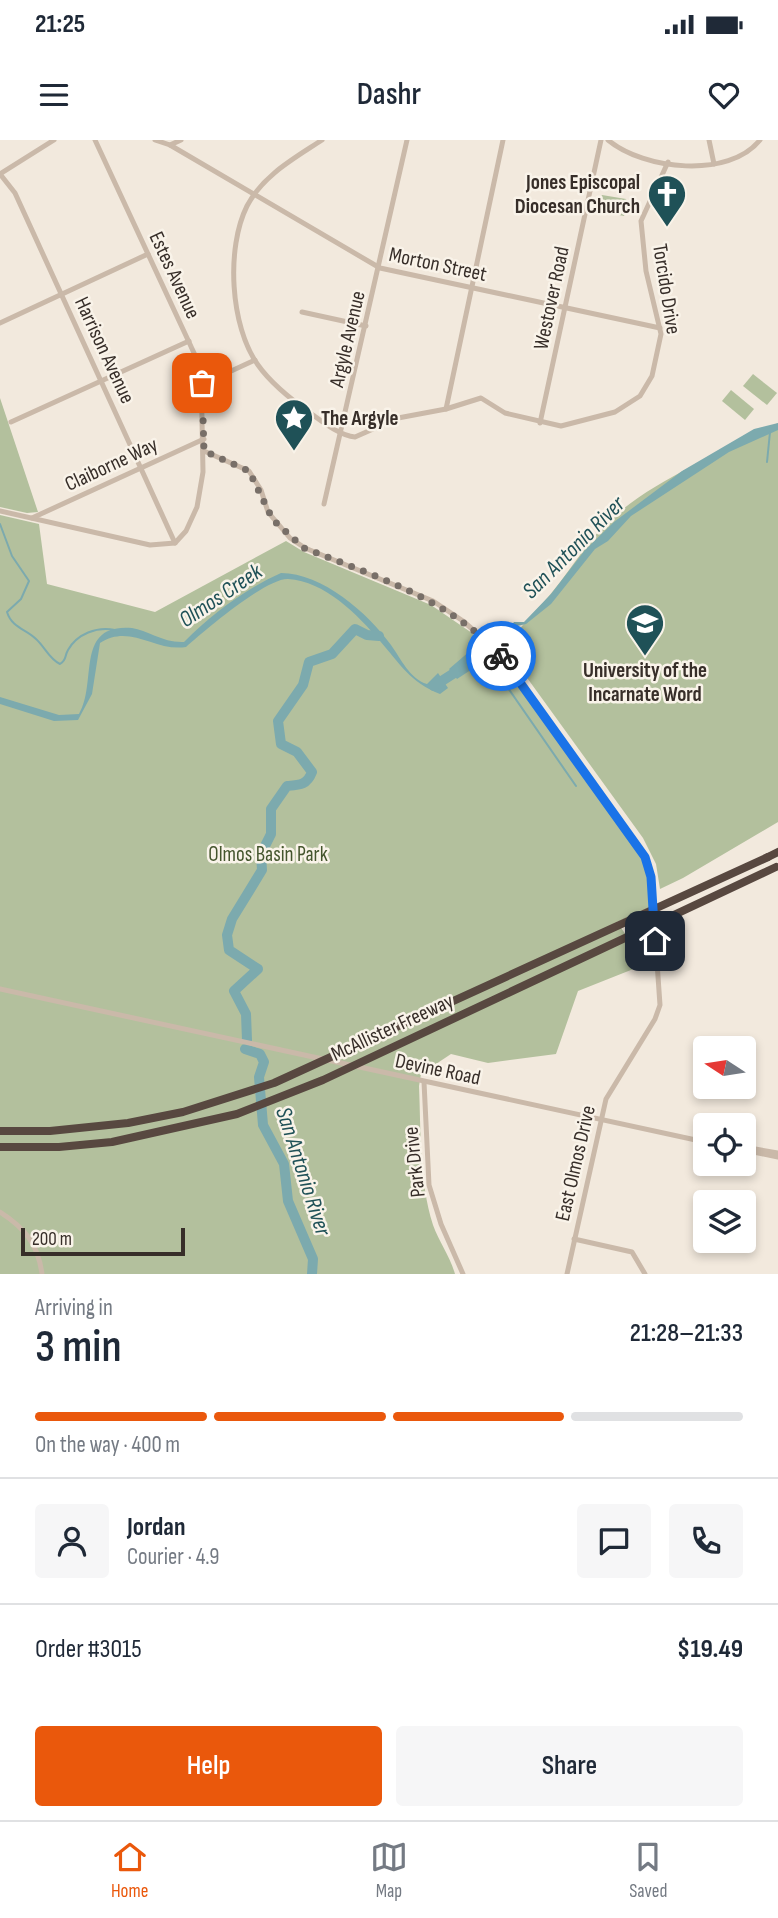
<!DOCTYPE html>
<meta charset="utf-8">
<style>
body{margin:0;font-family:"Sofia Sans Condensed",sans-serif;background:#f6f6f7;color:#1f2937;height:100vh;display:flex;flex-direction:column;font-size:26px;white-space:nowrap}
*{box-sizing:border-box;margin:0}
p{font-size:23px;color:#747a83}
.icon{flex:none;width:38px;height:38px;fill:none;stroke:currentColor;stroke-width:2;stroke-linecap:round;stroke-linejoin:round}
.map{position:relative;height:1134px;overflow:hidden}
.side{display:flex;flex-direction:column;background:#fff;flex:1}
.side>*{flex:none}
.needle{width:46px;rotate:282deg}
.tools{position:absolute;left:693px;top:896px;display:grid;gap:14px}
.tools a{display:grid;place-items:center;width:63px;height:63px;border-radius:7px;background:#fff;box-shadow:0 4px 10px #0003;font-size:35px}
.scale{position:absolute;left:21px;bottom:18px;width:164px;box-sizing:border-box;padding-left:7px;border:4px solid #372e29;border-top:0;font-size:19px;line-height:24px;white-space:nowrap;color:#372e29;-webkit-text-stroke:5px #f9f3e9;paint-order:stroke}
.pin{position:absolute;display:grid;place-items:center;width:60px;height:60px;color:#fff;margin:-30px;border-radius:14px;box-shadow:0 4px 10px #0006}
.courier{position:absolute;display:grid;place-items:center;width:70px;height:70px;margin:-35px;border:5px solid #1a73e8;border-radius:50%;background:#fff;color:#222;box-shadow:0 2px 9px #0007}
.headline em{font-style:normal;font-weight:600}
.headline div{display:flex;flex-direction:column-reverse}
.headline{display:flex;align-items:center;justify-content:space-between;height:119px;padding:0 35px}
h1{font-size:46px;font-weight:600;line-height:52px}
.bar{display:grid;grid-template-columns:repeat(4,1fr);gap:10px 7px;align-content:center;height:84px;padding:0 35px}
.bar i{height:9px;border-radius:5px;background:#e0e1e3}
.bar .selected{background:#ea580c}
.bar p{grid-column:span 4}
.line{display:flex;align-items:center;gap:18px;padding:0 35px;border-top:2px solid #e0e1e3}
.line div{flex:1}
.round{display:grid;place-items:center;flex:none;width:74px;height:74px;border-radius:7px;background:#f6f6f7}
.action{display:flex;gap:14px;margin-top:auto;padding:14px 35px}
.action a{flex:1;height:80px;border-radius:7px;background:#ea580c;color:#fff;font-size:28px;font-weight:600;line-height:80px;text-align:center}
.action a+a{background:#f6f6f7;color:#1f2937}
.status{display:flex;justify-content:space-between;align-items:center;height:49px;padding:0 35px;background:#fff;direction:ltr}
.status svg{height:19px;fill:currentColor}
header{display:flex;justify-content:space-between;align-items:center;height:91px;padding:0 35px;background:#fff;font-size:32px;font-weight:600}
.menu{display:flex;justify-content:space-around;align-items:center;height:98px;border-top:2px solid #e0e1e3;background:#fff;font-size:19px;color:#747a83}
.menu a{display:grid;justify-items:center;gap:4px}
.menu .selected{color:#ea580c}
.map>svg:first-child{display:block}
.green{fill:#b3c09d}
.water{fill:#7caaae}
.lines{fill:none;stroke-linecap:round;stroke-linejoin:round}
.stream{stroke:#7caaae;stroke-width:2}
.river{stroke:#7caaae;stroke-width:10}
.minor{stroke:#cab9a9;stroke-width:5}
.highway{stroke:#584840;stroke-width:8}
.highway-bridge{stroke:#584840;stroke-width:8}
.done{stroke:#786f68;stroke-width:7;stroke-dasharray:0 12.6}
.route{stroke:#1a73e8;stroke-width:9}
.labels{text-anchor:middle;stroke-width:5;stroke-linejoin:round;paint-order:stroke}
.poi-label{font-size:21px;font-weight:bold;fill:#372e29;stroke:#f9f3e9;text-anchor:end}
.street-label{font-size:21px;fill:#372e29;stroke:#f9f3e9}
.park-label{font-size:21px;fill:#44552d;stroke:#f9f3e9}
.water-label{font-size:23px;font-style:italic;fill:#1f5157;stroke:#f9f3e9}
</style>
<div class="status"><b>21:25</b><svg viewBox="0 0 49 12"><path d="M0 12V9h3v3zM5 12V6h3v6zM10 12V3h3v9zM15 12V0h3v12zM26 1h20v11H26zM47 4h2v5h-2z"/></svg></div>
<header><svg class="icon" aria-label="menu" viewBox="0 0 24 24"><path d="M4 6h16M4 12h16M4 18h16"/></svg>Dashr<svg class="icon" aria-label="heart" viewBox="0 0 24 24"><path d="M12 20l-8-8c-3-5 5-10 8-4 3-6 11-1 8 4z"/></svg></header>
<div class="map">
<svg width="778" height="1134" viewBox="0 0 778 1134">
<rect width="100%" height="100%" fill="#f2e9dd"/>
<g class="green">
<polygon points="602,55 626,59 629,64 624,76 599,71 596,67"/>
<polygon points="753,234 777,253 767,265 743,246"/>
<polygon points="731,250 754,269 745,280 722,261"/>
<polygon points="0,258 38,372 27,373 0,367"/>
<path d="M778,283V682L683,738L660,749L656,724L643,698L507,510C521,482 535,474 553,451C572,428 588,400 610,380C659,336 722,314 778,283Z"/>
<path d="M0,375L39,384L47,444L155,472L286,401L304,412L431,465L472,493L506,527L641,716L647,730L650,767L617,782L646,824L578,851L556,914L488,923L451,914L421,934L419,946C421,992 419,1040 433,1085C439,1102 450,1116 455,1134H0Z"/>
</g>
<g class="water">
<polygon points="778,283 778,290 729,312 631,376 608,401 595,409 551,464 526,484 517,486 492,516 457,539 449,529 478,504 505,493 514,482 524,482 551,454 585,410 614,382 682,331 754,289"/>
<path d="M281,433C322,433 368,473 391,505C401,519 410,539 427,544L438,533L448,548L440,554C410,542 401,525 380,501C358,475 325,441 288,439C266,438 204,491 186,507C155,512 130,483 100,503L92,554L78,580L54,581L0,564V557L59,575L79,574C98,542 74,483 132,488C147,490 163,503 184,502C212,474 245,449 281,433Z"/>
</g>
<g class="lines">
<g class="stream">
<polyline points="767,322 770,292"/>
<path d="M0,384L12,416L29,441L21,459L7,472C12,488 26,489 36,499C45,507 49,519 60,524C67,520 64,517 68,510C77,494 97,486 115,490"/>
<polyline points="490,516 492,525 576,646"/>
</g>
<g class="river">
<polyline points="434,546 462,528"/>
<path d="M247,900L246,874L234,851L258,829L229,810L227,795L232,779L262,730L261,714L271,694V669L287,646C300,645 307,645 312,632L297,612L281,604L278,581L303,545L309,522L332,514L355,489L367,495L379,496"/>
<polyline points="245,909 260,914 264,922 259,937 263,985 284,1024 288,1061 313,1119 312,1134"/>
</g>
<g class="minor">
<polyline points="155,0 170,5 380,128 660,188"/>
<path d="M322,0C295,18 263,35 247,66C226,108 230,186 258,225C272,245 293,261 313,275C324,283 341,296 355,297L398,278L446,269L481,258L505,273L561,286L615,272L640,256L652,236L661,194L646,131L641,81L668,22"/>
<path d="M608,0C644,30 729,39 760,0"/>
<polyline points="709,0 714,24"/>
<polyline points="170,5 181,0"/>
<polyline points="0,34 15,53 175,403"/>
<polyline points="0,34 54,0"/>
<polyline points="302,172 366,186"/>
<polyline points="0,183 148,114"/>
<polyline points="202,231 229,232 255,220"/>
<polyline points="446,269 503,0"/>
<polyline points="11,282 189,201"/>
<polyline points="540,283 601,0"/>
<polyline points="204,311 249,331 261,350 268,372 290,398 305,408 433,461 463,481 495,509 645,717 651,737 660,865 655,879 606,959 567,1134"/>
<polyline points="324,364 407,0"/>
<polyline points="0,371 150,405 175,403 186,391 197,367 203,332 201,228 95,0"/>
<polyline points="32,378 204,299"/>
<polyline points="0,849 705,1002"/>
<polyline points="424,942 429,1045 441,1084 463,1134"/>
<polyline points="744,1007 778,1013"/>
<polyline points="744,1010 778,1017"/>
<path d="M0,1072C25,1088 38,1104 42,1134"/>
<polyline points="574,1099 632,1112 645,1134"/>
</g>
<polyline class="highway" points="768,717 778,712"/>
<g class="highway-bridge">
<polyline points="0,991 50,991 128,983 183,972 274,943 768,717"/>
<polyline points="0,1007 59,1007 112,1002 237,974 323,940 776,727"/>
</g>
</g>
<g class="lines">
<path class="done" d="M202,243L204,311L249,331L273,380L304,408C375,436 449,459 501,516"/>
<polyline class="route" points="501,516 645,717 651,737 655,801"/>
</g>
<defs>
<g id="church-pin" transform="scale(2.0125)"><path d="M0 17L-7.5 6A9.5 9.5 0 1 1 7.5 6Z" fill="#1f5157" stroke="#f9f3e9"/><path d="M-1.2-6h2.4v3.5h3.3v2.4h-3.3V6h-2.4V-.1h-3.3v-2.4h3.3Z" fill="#fff"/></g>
<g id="sight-pin" transform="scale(2.0125)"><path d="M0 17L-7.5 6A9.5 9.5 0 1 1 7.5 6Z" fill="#1f5157" stroke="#f9f3e9"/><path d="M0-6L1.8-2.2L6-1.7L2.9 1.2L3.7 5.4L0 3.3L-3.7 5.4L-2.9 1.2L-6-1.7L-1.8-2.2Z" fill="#fff"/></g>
<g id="university-pin" transform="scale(2.0125)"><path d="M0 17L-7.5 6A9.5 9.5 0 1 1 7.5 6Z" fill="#1f5157" stroke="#f9f3e9"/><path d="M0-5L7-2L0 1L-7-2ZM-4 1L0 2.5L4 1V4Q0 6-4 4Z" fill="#fff"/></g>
</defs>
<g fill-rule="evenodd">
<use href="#church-pin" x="667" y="54"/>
<use href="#sight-pin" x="294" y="278"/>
<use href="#university-pin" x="645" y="483"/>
</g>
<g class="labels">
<g class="poi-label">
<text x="640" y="49">Jones Episcopal<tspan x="640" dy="24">Diocesan Church</tspan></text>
<text x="321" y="285" text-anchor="start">The Argyle</text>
<text x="645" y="537" text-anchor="middle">University of the<tspan x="645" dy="24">Incarnate Word</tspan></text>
</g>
<g class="street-label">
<text transform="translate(438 124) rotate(12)" y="7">Morton Street</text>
<text transform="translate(175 135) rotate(65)" y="7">Estes Avenue</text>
<text transform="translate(667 149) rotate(81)" y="7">Torcido Drive</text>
<text transform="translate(551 158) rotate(-78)" y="7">Westover Road</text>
<text transform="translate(347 199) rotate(-77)" y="7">Argyle Avenue</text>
<text transform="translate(105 210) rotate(65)" y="7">Harrison Avenue</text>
<text transform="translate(111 324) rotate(-25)" y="7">Claiborne Way</text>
<text transform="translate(392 887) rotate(-25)" y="7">McAllister Freeway</text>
<text transform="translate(438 929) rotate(12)" y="7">Devine Road</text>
<text transform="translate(414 1022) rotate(-96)" y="7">Park Drive</text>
<text transform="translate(575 1023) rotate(-77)" y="7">East Olmos Drive</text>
</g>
<g class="park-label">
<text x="268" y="721">Olmos Basin Park</text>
</g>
<g class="water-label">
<text transform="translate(573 407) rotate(-45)" y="8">San Antonio River</text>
<text transform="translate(220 455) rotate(-34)" y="8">Olmos Creek</text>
<text transform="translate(304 1031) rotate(72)" y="8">San Antonio River</text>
</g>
</g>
</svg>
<div class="tools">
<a><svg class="needle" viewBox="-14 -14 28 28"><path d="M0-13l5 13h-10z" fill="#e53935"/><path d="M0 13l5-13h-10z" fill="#747a83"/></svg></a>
<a><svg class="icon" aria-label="locate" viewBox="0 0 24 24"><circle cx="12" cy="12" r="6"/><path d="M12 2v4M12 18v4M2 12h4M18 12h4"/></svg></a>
<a><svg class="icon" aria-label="layers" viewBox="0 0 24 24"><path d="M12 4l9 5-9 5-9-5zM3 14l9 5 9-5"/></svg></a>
</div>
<div class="scale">200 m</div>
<div class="pin" style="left:202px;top:243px;background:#ea580c"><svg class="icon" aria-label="bag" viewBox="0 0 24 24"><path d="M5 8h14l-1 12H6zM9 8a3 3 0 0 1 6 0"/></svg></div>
<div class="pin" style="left:655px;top:801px;background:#1f2937"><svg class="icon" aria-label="home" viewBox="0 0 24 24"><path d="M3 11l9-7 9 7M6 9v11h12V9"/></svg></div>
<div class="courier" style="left:501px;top:516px"><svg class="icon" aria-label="bike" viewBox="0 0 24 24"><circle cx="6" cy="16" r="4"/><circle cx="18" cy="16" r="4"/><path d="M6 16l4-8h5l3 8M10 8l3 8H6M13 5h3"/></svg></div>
</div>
<section class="side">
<div class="headline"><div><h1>3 min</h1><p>Arriving in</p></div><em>21:28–21:33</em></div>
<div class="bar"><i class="selected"></i><i class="selected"></i><i class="selected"></i><i></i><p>On the way · 400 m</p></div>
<div class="line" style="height:126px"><a class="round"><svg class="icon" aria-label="person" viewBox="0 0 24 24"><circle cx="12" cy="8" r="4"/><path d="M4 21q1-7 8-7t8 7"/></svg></a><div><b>Jordan</b><p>Courier · 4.9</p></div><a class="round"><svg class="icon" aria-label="chat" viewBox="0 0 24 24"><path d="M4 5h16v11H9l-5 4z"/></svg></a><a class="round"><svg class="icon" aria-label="phone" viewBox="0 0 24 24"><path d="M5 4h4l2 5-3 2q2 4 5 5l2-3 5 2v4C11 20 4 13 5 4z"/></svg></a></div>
<div class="line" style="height:91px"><div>Order #3015</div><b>$19.49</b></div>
<div class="action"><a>Help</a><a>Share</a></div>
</section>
<nav class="menu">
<a class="selected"><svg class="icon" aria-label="home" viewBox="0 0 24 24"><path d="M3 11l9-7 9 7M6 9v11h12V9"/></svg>Home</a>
<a><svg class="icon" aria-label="map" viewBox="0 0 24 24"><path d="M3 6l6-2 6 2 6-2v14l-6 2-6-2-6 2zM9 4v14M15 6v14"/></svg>Map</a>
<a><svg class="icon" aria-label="saved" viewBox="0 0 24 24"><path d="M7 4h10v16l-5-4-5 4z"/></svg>Saved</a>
</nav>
